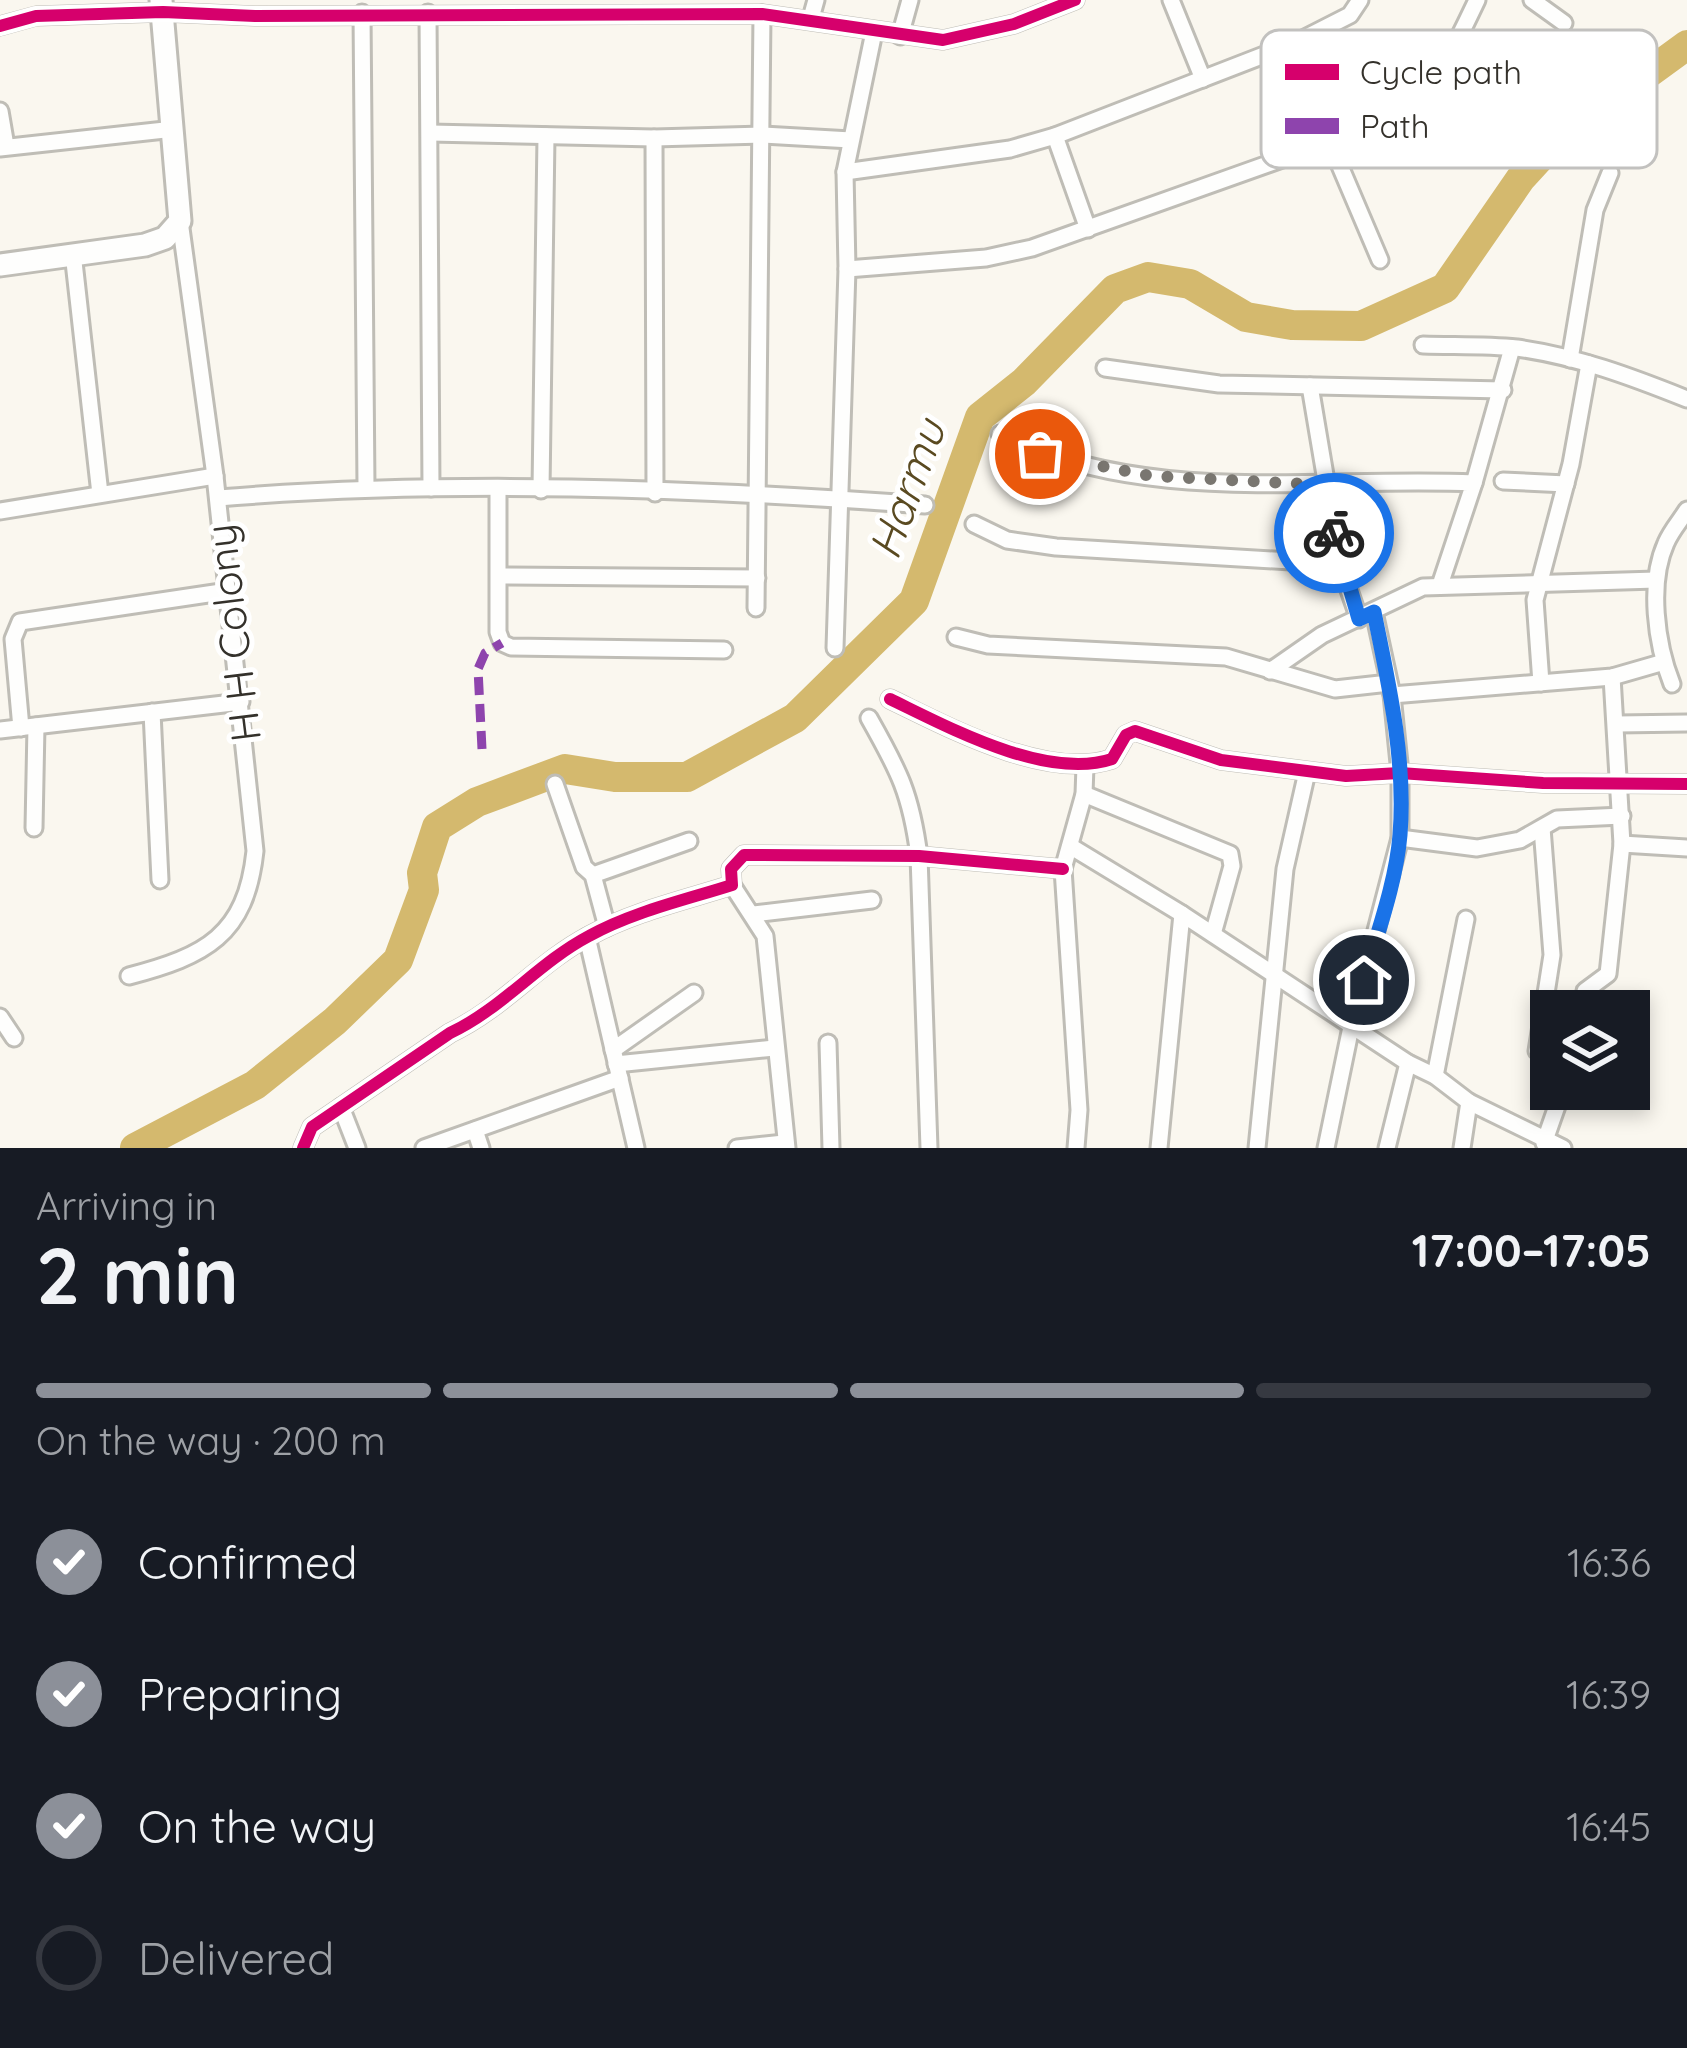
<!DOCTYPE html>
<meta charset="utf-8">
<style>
body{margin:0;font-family:Quicksand,sans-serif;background:#20242c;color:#f1f3f6;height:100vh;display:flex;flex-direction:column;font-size:45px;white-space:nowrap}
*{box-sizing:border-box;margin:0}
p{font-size:39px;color:#9ea1a6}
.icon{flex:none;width:66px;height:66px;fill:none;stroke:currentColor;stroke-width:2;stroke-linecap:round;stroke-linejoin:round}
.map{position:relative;height:1148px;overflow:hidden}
.sheet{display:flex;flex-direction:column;background:#171b24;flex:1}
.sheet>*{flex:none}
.tools{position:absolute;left:1530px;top:990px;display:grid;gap:24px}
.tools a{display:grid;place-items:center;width:120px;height:120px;border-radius:0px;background:#171b24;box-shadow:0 6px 18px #0003;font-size:60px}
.pin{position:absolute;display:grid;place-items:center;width:102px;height:102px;color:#fff;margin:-51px;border:6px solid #fff;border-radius:50%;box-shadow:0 3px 12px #0007}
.courier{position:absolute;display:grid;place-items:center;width:120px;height:120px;margin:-60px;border:9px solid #1a73e8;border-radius:50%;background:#fff;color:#222;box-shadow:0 3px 15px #0007}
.head em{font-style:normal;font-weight:800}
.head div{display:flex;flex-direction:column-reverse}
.head{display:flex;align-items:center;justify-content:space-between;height:204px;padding:0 36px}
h1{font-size:78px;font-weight:800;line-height:90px}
.bar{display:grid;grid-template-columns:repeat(4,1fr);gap:18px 12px;align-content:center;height:144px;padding:0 36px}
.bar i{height:15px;border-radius:9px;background:#363941}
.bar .on{background:#8c9099}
.bar p{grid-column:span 4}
ol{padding:0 36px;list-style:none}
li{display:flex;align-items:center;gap:36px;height:132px}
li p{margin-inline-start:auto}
li .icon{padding:12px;border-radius:50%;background:#8c9099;color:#fff;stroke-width:4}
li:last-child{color:#9ea1a6}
li i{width:66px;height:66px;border:6px solid #363941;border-radius:50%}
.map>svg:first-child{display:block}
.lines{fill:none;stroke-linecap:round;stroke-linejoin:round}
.river{stroke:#d4b96e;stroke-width:30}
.street-casing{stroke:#bfbdb6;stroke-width:21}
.secondary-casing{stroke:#bfbdb6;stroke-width:27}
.street{stroke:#fefefd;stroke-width:15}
.secondary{stroke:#fefefd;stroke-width:21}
.quiet{stroke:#8e44ad;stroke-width:9;stroke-dasharray:18 9;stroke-linecap:butt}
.cycleway-casing{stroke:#fff;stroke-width:20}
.cycleway{stroke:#d6006c;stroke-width:12}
.done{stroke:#797670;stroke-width:12;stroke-dasharray:0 21.6}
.route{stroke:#1a73e8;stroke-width:15}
.labels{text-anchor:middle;stroke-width:10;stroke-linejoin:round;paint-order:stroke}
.street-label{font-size:42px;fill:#34312b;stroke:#fff}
.water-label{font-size:45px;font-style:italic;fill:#5a4a21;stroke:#fff}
.key{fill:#fff;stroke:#c2c1bf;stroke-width:3}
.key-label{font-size:33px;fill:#34312b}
</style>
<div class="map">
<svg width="1687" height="1148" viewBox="0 0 1687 1148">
<rect width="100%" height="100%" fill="#faf7ef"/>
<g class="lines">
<polyline class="river" points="135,1148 255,1085 335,1021 398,960 424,890 422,873 437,827 477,802 565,769 615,777 687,777 795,718 914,601 980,417 1024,382 1115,289 1148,277 1190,284 1246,317 1292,325 1361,326 1445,288 1521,178 1554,142 1687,45"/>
<g class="street-casing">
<g id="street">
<polyline points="1171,0 1203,79"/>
<polyline points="1532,0 1564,23"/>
<polyline points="362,13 366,487"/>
<polyline points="428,13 431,488"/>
<polyline points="811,18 816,0"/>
<polyline points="0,26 36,16 163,12 255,16 762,14 943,40 1014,24 1075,0"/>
<polyline points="900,36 910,0"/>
<polyline points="1289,46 1380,260"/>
<polyline points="0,111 6,146"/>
<polyline points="430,133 654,138 763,135 851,140"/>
<polyline points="1055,136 1088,229"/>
<polyline points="654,138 655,493"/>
<polyline points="0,148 174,129"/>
<polyline points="845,172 1010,149 1055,136 1295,43 1350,15 1360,0"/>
<polyline points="73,253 100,494"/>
<path d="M847,269L986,258L1032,248L1383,123C1437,84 1449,59 1477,0"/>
<path d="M1423,345C1454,346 1486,345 1517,348C1576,356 1632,377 1687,399"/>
<polyline points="1570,359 1595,210 1610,173"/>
<polyline points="1105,368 1219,384 1503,390"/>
<polyline points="1310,386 1340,564 1359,619"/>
<path d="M1000,434C1144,507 1319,476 1474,483L1440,585"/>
<polyline points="1503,481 1566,484"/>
<polyline points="1474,483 1512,348"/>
<polyline points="498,490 498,632 502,643 511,647 724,650"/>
<polyline points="541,490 546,136"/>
<path d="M218,498C452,479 690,488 925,505"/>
<polyline points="0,511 215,476"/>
<polyline points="974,524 1007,540 1056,547 1340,564"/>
<polyline points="499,576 757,578"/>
<polyline points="756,608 762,14"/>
<polyline points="956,637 988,645 1226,657 1335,689 1389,683"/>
<polyline points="835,648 847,269 845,172 874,32"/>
<polyline points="1270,671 1322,635 1423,587 1656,580"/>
<polyline points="1541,683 1535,600 1571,464 1589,364"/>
<path d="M1672,684C1656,644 1648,583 1666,543C1671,531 1680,521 1687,510"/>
<polyline points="1392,695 1612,677 1664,662"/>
<path d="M890,699C948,727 1047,781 1112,759L1126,735L1135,731L1221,760L1346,776L1400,773L1543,783L1687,784"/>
<polyline points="152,712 160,880"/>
<path d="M869,718C899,771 911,794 919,856L929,1148"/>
<polyline points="1617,724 1687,723"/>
<polyline points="21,728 13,639 20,622 228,591"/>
<polyline points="0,730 241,702"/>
<polyline points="555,784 584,867 593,875 607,927"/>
<polyline points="1084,794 1230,854 1232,866 1213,934"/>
<polyline points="34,828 36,726"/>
<polyline points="1400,838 1477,848 1520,840 1557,819 1622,816"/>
<polyline points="1622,844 1687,848"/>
<polyline points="1070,846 1182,914"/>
<polyline points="593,875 689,841"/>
<polyline points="732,885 765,936 787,1148"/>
<polyline points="754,914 872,900"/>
<polyline points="587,937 636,1148"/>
<path d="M129,976C205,956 246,936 255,851L215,476L180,221"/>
<polyline points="1582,1011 1585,991 1608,974 1622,844 1612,677"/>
<polyline points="0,1017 14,1038"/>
<polyline points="828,1043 831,1148"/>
<polyline points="613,1050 694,993"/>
<polyline points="1537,1051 1552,955 1542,828"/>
<polyline points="616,1064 774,1048"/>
<polyline points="1435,1076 1466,919"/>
<polyline points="341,1107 357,1148"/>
<polyline points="475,1130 481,1148"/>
<polyline points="1544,1143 1563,1089"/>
<path d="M303,1148L312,1127L450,1033C503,1008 538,963 589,936C632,912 685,900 732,885L731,869L744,855L919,856L1063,869"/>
<polyline points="424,1148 620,1078"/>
<polyline points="737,1148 784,1143"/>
<polyline points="1076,1148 1079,1110 1063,869 1084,794 1085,766"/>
<polyline points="1159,1148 1182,914 1408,1063 1435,1076 1469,1102 1563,1148"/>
<polyline points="1257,1148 1285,869 1307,772"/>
<polyline points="1326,1148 1351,1027 1400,838 1400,773 1392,695 1374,612"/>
<polyline points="1387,1148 1408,1063"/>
<polyline points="1462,1148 1469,1102"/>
</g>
</g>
<g class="secondary-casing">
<polyline id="secondary" points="0,265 145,245 165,238 180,221 161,0"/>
</g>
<use href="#street" class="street"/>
<use href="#secondary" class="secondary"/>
<polyline class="quiet" points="482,749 478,669 485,653 502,643"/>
<g class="cycleway-casing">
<g id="cycleway">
<polyline points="0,26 36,16 163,12 255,16 762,14 943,40 1014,24 1075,0"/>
<path d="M890,699C948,727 1047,781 1112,759L1126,735L1135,731L1221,760L1346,776L1400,773L1543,783L1687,784"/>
<path d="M303,1148L312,1127L450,1033C503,1008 538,963 589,936C632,912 685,900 732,885L731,869L744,855L919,856L1063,869"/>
</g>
</g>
<use href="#cycleway" class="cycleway"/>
</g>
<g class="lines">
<polyline class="done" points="1040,454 1151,476 1324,485 1334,533"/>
<path class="route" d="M1334,533L1359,619L1374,612C1389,685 1406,760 1400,835C1396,883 1377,934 1364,980"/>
</g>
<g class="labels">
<g class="street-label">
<text transform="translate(233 633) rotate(-97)" y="15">H H Colony</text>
</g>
<g class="water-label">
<text transform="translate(907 489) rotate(-70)" y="16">Harmu</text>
</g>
</g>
<rect x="1261" y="30" width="396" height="138" rx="18" class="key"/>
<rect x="1285" y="64" width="54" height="16" fill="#d6006c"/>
<rect x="1285" y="118" width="54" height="16" fill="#8e44ad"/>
<g class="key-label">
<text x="1360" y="84">Cycle path</text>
<text x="1360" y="138">Path</text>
</g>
</svg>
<div class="tools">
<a><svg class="icon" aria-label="layers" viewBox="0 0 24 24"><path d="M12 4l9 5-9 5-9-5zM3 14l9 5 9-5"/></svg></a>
</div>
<div class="pin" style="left:1040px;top:454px;background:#ea580c"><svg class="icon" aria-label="bag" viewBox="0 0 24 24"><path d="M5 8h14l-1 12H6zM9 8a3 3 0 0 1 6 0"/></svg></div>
<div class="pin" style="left:1364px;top:980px;background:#1f2937"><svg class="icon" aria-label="home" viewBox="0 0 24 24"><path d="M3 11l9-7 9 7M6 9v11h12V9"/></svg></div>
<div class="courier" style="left:1334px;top:533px"><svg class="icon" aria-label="bike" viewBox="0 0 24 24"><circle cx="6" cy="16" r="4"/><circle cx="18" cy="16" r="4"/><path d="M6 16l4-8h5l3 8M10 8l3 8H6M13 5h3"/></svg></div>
</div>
<section class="sheet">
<div class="head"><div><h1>2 min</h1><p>Arriving in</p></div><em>17:00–17:05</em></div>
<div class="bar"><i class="on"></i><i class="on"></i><i class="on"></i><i></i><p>On the way · 200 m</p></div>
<ol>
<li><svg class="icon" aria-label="check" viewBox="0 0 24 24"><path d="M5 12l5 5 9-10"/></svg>Confirmed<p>16:36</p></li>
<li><svg class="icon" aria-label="check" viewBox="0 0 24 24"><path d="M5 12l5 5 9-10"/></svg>Preparing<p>16:39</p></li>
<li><svg class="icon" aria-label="check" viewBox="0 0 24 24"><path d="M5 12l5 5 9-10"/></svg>On the way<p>16:45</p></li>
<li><i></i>Delivered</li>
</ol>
</section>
